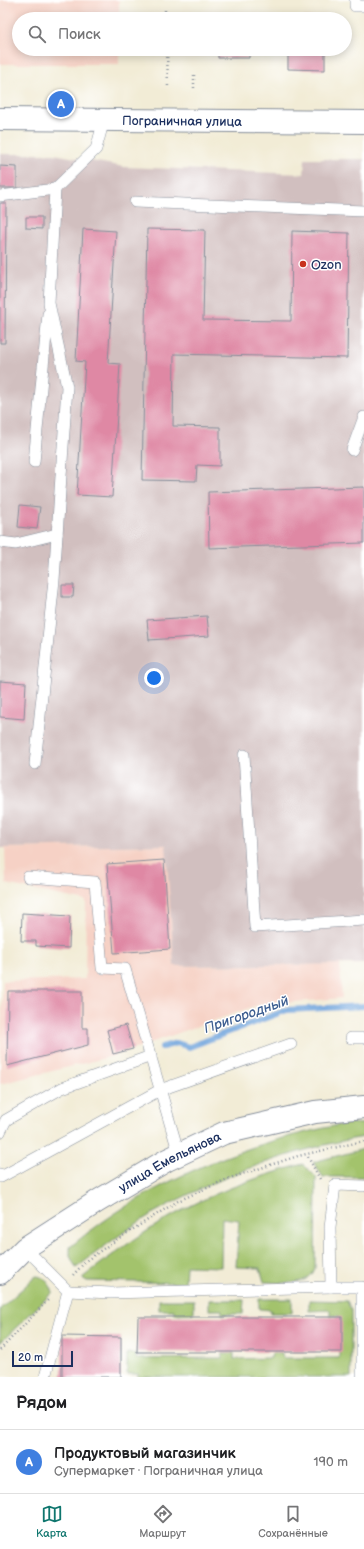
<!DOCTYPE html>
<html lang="ru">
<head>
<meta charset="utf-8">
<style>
	:root { --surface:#fff; --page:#f6f6f6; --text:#202124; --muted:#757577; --line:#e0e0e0; --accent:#0f766e }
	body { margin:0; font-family:"Balsamiq Sans",sans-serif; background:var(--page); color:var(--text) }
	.scale { position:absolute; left:12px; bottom:10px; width:61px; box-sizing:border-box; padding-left:4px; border:2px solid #1b2f5e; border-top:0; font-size:11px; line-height:14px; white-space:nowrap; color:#1b2f5e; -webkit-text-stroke:3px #fff; paint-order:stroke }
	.you { position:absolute; left:154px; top:678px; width:14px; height:14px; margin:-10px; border:3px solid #fff; border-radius:50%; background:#1a73e8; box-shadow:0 0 0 6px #1a73e833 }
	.badge { display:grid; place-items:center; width:26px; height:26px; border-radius:50%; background:var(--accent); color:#fff; font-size:13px; font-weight:700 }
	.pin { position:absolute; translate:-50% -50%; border:2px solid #fff; box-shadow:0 1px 4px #0006 }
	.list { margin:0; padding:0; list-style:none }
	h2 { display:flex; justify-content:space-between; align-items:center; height:52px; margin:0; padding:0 16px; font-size:17px }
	h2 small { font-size:13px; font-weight:400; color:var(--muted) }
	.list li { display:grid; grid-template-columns:26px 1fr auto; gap:12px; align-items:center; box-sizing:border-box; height:64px; padding:0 16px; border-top:1px solid var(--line) }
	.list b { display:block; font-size:15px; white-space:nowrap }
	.list p { margin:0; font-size:13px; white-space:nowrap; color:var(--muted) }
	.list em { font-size:13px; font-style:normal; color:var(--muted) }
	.icon { flex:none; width:22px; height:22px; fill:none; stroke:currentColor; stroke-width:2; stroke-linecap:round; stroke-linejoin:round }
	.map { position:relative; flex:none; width:364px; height:1377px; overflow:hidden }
	.search { position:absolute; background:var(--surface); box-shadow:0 2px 10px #0003; left:12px; right:12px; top:12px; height:44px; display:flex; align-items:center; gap:10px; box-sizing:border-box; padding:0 14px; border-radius:22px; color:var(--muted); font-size:15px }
	.sheet { height:116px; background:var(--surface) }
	nav { display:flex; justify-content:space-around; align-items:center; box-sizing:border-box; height:56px; border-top:1px solid var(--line); background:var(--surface); font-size:11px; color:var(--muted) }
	nav a { display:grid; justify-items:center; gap:2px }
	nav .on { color:var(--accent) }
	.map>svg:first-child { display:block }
	.built { fill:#f6d1c5 }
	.industrial { fill:#d1bfbf }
	.green { fill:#a3c36c; stroke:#5f7965 }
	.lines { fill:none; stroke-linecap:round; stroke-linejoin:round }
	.stream { stroke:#70a4dc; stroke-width:6 }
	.building { fill:#df88a4 }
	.service-casing { stroke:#868e9a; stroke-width:12 }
	.tertiary-casing { stroke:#868e9a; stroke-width:24 }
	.secondary-casing { stroke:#868e9a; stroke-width:24 }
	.path { stroke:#868e9a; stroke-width:2.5; stroke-dasharray:1 3; stroke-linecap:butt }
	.service { stroke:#fff; stroke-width:11 }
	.tertiary { stroke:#fff; stroke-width:22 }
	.secondary { stroke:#fff; stroke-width:22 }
	.poi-dot { fill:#c8321e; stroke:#fff; stroke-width:1.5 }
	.labels { text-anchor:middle; stroke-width:3; stroke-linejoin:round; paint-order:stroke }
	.street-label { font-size:13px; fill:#1b2f5e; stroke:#fff }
	.poi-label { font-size:13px; fill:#1b2f5e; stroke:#fff; text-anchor:start }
	.water-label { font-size:14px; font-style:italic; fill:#3d5e90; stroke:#fff }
</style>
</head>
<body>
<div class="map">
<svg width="364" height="1377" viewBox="0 0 364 1377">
	<rect width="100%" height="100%" fill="#fff"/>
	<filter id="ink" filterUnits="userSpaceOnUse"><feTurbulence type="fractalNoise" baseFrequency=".025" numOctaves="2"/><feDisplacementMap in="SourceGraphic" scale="8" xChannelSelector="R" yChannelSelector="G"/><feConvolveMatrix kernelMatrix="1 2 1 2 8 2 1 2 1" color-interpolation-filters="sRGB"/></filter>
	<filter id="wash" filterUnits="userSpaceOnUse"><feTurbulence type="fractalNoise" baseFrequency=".012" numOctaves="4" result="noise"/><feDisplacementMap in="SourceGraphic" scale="16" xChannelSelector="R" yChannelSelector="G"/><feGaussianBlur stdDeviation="0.9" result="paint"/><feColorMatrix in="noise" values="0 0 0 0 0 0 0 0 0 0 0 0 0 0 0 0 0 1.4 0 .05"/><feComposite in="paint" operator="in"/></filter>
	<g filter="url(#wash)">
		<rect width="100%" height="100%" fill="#f2ecd6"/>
		<g class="built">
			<path d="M0 0H119V19H19V49H119V64H0Z"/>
			<path d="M167 845 174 966 340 964 342 998 258 1005 113 1056 0 1084 3 981 85 979 86 901 6 884 5 848Z"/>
		</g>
		<path class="industrial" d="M0 154H54L124 167 304 174 305 159H364V964L174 966 166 845 0 848Z"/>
		<g class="green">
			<path d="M350 1123 364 1124V1137C297 1148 226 1174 166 1206 134 1223 105 1246 76 1268L70 1256V1247C150 1180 248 1141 350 1123Z"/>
			<path d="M364 1149V1177H323L313 1162Z"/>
			<path d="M303 1164 316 1177 315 1268C309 1288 281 1282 264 1282L260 1268 236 1267 239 1220 222 1218 221 1267 186 1266 185 1283 87 1281 82 1278C110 1256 139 1235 170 1217 211 1193 257 1177 303 1164Z"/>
			<path d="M36 1276C44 1276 50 1284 53 1292L0 1343V1309Z"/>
			<path d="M259 1299H292V1313H271V1310L259 1309Z"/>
			<path d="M159 1300H194V1313L174 1314V1310H159Z"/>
			<path d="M209 1300H244L243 1314H222V1310H209Z"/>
			<path d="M309 1300 347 1301 351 1310V1377H138V1374H127V1353L136 1354V1359L222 1358V1353H234V1359L271 1358 272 1353H282L283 1358H339V1316L330 1315V1310L309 1311Z"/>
		</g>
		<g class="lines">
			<path class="stream" d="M162 1047 177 1043 189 1047 287 1010 364 1006"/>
		</g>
		<g id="blocks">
			<g class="building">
				<path d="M289 17 326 18V19H289Z"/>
				<path d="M204 49H266L260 53H254L249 49V58H218V51Z"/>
				<path d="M288 49H325V70L288 69Z"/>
				<path d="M0 166 17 167V188H0Z"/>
				<path d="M0 203H6L5 343H0Z"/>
				<path d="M26 217H42V229L26 228Z"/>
				<path d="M83 229 116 231 108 363 120 364 112 497 77 495 85 362 76 361Z"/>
				<path d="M147 229 205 230 203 320 291 321 292 231 349 233 347 358 174 354 173 426 220 427V466L197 465 196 481 142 480Z"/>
				<path d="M364 487V543L209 548 208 492Z"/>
				<path d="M20 505 40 507 37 529 18 527Z"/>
				<path d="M62 585H74L73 597H62Z"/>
				<path d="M207 616 209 636 149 640 147 620Z"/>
				<path d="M0 681 26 683 24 719 0 717Z"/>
				<path d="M164 860 170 949 114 953 107 864Z"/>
				<path d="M22 913 70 916 69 948 36 946V941H21Z"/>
				<path d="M8 991H82V1028H88V1045L7 1066Z"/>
				<path d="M126 1025 133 1049 113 1054 107 1030Z"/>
				<path d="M138 1317H342V1352H137Z"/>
				<path d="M62 1336 121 1337V1377H62Z"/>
			</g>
		</g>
	</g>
	<g filter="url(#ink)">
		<use href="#blocks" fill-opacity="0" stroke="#868e9a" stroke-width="1"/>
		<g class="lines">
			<g class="service-casing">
				<g id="service">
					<path d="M355 0V6H364"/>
					<path d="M0 196 55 189 96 149 104 120"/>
					<path d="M135 202 364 211"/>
					<path d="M352 450 364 417"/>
					<path d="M34 462 48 314"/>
					<path d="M0 542 16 544 57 534"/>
					<path d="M244 755 255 927 364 920"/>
					<path d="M35 764 54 580 67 387 49 303 55 189"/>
					<path d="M28 877 95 882 102 968 125 969 179 1154"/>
					<path d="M351 1038H364"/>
					<path d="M0 1132 6 1120 62 1088 151 1056"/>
					<path d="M0 1174 1 1177 160 1090 291 1044"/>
					<path d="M25 1248 68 1291"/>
					<path d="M331 1287H362V1377"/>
					<path d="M45 1377 68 1291 111 1293 331 1287 330 1227 335 1185 364 1186"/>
				</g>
			</g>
			<g class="tertiary-casing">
				<g id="tertiary">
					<path id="s1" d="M0 119 364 122"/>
				</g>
			</g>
			<g class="secondary-casing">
				<g id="secondary">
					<path id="s2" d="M0 1273 25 1248 98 1201 167 1160 224 1133 315 1112 364 1107"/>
				</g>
			</g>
			<g class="path">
				<path d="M165 10V19"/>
				<path d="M167 49 168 88"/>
				<path d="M194 88V74"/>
				<path d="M308 1157 321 1181"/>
				<path d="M73 1275 87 1260 116 1240 178 1201 227 1179 298 1156 364 1141"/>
				<path d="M0 1350 48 1300"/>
			</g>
			<use href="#service" class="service"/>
			<use href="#tertiary" class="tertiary"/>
			<use href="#secondary" class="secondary"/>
		</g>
	</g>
	<circle class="poi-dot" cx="303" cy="264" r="4"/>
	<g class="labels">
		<g class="street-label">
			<text dy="5" stroke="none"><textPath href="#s1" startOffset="182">Пограничная улица</textPath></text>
			<text dy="5" stroke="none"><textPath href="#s2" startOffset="204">улица Емельянова</textPath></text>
		</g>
		<g class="poi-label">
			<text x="311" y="269">Ozon</text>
		</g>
		<g class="water-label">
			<text transform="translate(246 1014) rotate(-19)" y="5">Пригородный</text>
		</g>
	</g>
</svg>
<div class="scale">20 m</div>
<div class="you"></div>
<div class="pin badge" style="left:61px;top:104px;background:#3f7fe0">A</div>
<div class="search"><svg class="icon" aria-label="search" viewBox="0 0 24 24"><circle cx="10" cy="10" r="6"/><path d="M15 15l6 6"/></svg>Поиск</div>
</div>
<section class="sheet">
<h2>Рядом<small></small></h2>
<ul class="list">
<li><span class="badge" style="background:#3f7fe0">A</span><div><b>Продуктовый магазинчик</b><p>Супермаркет · Пограничная улица</p></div><em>190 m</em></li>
</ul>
</section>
<nav>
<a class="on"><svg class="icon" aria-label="map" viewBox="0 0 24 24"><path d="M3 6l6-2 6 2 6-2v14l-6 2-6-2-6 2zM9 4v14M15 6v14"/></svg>Карта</a>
<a><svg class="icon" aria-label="directions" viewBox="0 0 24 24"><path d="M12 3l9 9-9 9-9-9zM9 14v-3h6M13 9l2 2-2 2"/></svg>Маршрут</a>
<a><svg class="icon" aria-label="saved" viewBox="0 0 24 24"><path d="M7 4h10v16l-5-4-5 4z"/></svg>Сохранённые</a>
</nav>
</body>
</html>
